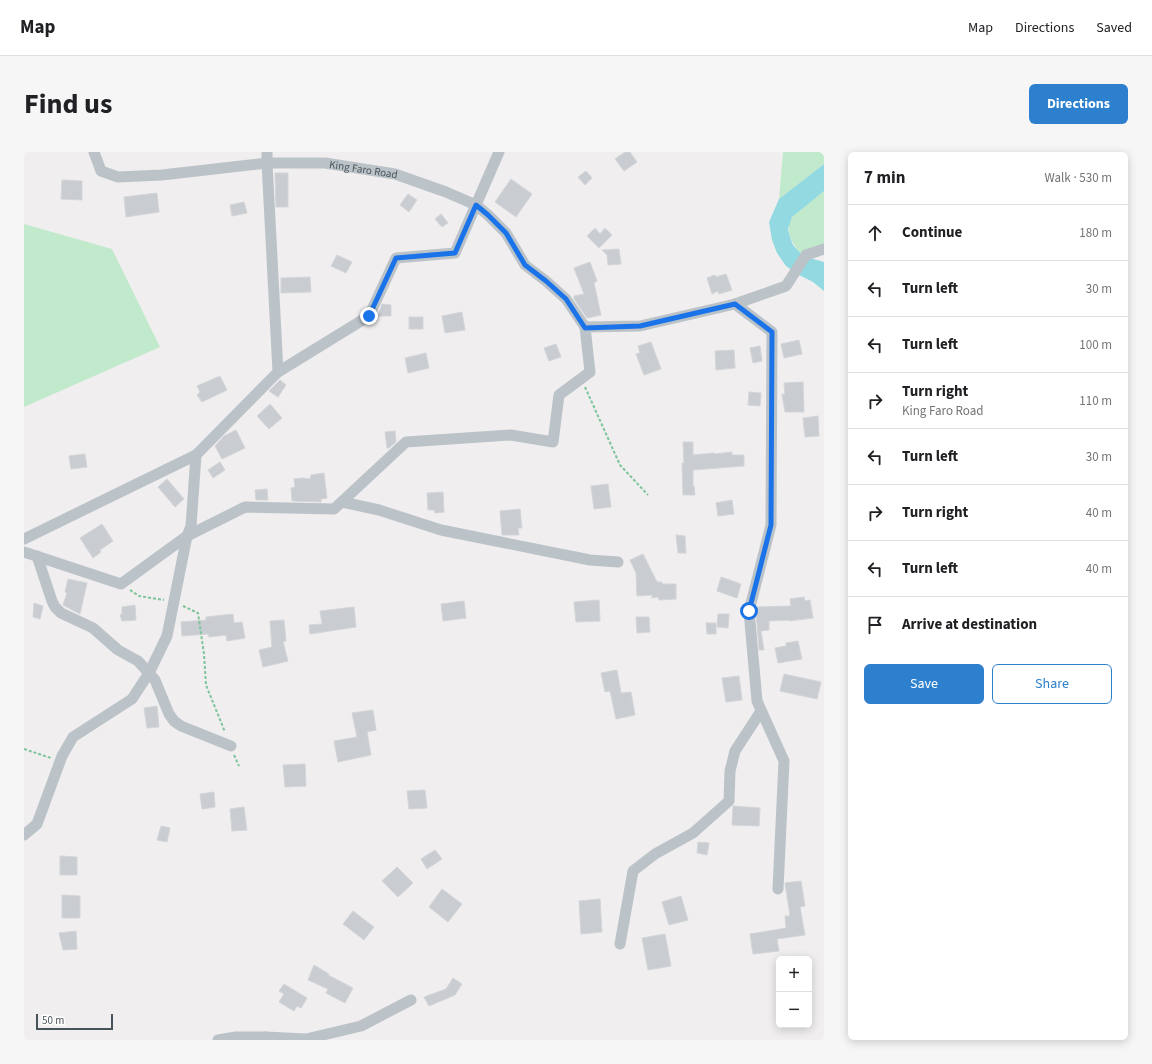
<!DOCTYPE html>
<html lang="en">
<head>
<meta charset="utf-8">
<style>
	:root { --surface:#fff; --page:#f6f6f6; --text:#202124; --muted:#757577; --line:#e0e0e0; --accent:#2c80cd }
	body { margin:0; font-family:"Source Sans 3",sans-serif; background:var(--page); color:var(--text) }
	.controls { position:absolute; right:12px; bottom:12px; display:grid; overflow:hidden; border-radius:6px; box-shadow:0 2px 10px #0003 }
	.controls button { width:36px; height:36px; display:grid; place-items:center; padding:0; border:0; border-bottom:1px solid var(--line); background:var(--surface); color:var(--text); font:20px sans-serif }
	.scale { position:absolute; left:12px; bottom:10px; width:77px; box-sizing:border-box; padding-left:4px; border:2px solid #485359; border-top:0; font-size:11px; line-height:14px; white-space:nowrap; color:#485359; -webkit-text-stroke:3px #fff; paint-order:stroke }
	.stop { position:absolute; width:12px; height:12px; margin:-9px; border:3px solid #1a73e8; border-radius:50%; background:#fff }
	.stop.end { background:#1a73e8; border-color:#fff; box-shadow:0 1px 4px #0008 }
	.list { margin:0; padding:0; list-style:none }
	h2 { display:flex; justify-content:space-between; align-items:center; height:52px; margin:0; padding:0 16px; font-size:17px }
	h2 small { font-size:13px; font-weight:400; color:var(--muted) }
	.list li { display:grid; grid-template-columns:26px 1fr auto; gap:12px; align-items:center; box-sizing:border-box; height:56px; padding:0 16px; border-top:1px solid var(--line) }
	.list b { display:block; font-size:15px; white-space:nowrap }
	.list p { margin:0; font-size:13px; white-space:nowrap; color:var(--muted) }
	.list em { font-size:13px; font-style:normal; color:var(--muted) }
	.actions { display:flex; gap:8px; padding:12px 16px }
	.actions a { flex:1; padding:9px 0; border:1px solid var(--accent); border-radius:6px; text-align:center; font-size:14px; color:var(--accent) }
	.actions .main { background:var(--accent); color:#fff }
	.icon { flex:none; width:22px; height:22px; fill:none; stroke:currentColor; stroke-width:2; stroke-linecap:round; stroke-linejoin:round }
	.map { position:relative; flex:none; width:800px; height:888px; overflow:hidden; border-radius:6px }
	header { display:flex; align-items:center; gap:24px; box-sizing:border-box; height:56px; padding:0 20px; background:var(--surface); border-bottom:1px solid var(--line) }
	header strong { font-size:19px }
	nav { display:flex; gap:22px; margin-inline-start:auto; font-size:14px }
	.intro { display:flex; align-items:center; justify-content:space-between; box-sizing:border-box; height:96px; padding:0 24px }
	h1 { margin:0; font-size:28px }
	.button { padding:10px 18px; border-radius:6px; background:var(--accent); color:#fff; font-size:14px; font-weight:700 }
	main { display:flex; gap:24px; padding:0 24px }
	aside { flex:1; background:var(--surface); border-radius:6px; box-shadow:0 2px 10px #0003 }
	.map>svg:first-child { display:block }
	.green { fill:#c1eacd }
	.water { fill:#92d9e2 }
	.building { fill:#c9ccd0; stroke:#d3d5d9 }
	.lines { fill:none; stroke-linecap:round; stroke-linejoin:round }
	.path { stroke:#7cc49a; stroke-width:2; stroke-dasharray:3 2; stroke-linecap:butt }
	.minor { stroke:#bbc3c9; stroke-width:11 }
	.route { stroke:#1a73e8; stroke-width:5 }
	.labels { text-anchor:middle; stroke-width:4; stroke-linejoin:round; paint-order:stroke }
	.street-label { font-size:11px; fill:#485359; stroke:#fff }
</style>
</head>
<body>
<header>
<strong>Map</strong>
<nav><a>Map</a><a>Directions</a><a>Saved</a></nav>
</header>
<div class="intro"><h1>Find us</h1><a class="button">Directions</a></div>
<main>
<div class="map">
<svg width="800" height="888" viewBox="0 0 800 888">
	<rect width="100%" height="100%" fill="#f0eeee"/>
	<g class="green">
		<path d="M759 0H800V12L755 47Z"/>
		<path d="M800 39V92L777 102C749 68 775 59 800 39Z"/>
		<path d="M0 72 88 97 136 195 0 255Z"/>
	</g>
	<path class="water" d="M800 12V39L768 65 764 77 766 85 769 93 777 102 786 106 800 110V139L789 130 773 122 762 114 753 101 748 88 745 70 755 47Z"/>
	<g class="building">
		<path d="M601 0H606L613 10 600 19 591 7Z"/>
		<path d="M562 19 568 26 561 33 554 25Z"/>
		<path d="M251 21H264V55H252Z"/>
		<path d="M487 27 508 42 492 65 471 50Z"/>
		<path d="M38 28 58 29V48L37 47Z"/>
		<path d="M133 41 135 60 102 65 100 45Z"/>
		<path d="M384 42 393 48 385 60 376 53Z"/>
		<path d="M220 50 223 61 208 64 206 53Z"/>
		<path d="M417 62 424 71 418 75 411 67Z"/>
		<path d="M571 76 576 82 581 76 588 83 575 96 563 84Z"/>
		<path d="M595 97 597 112 584 113 583 103 578 98Z"/>
		<path d="M313 103 328 110 322 121 307 114Z"/>
		<path d="M566 110 573 129 570 131 577 163 563 166 550 147V144L560 142 550 116Z"/>
		<path d="M702 122 708 138 695 142 694 139 688 142 683 126 691 123 692 125Z"/>
		<path d="M286 125 287 140 257 141V126Z"/>
		<path d="M358 152 367 153V164H354Z"/>
		<path d="M438 160 441 178 421 181 418 164Z"/>
		<rect x="385" y="165" width="14" height="12"/>
		<path d="M775 188 778 202 760 206 757 192Z"/>
		<path d="M627 190 637 217 620 223 612 202 616 201 614 194Z"/>
		<path d="M532 192 537 205 525 209 520 196Z"/>
		<path d="M736 194 738 209 729 211 726 196Z"/>
		<path d="M710 198 711 216 692 218 691 199Z"/>
		<path d="M402 201 405 216 384 221 381 206Z"/>
		<path d="M196 224 203 238 178 250 173 243 176 240 173 234Z"/>
		<path d="M256 228 262 233 254 245 245 239Z"/>
		<path d="M779 230 780 260H761L758 242 761 243 760 231Z"/>
		<path d="M725 240 737 241 736 254 724 253Z"/>
		<path d="M246 252 258 266 245 277 233 264Z"/>
		<path d="M794 264 795 284 781 285 779 266Z"/>
		<path d="M212 278 221 296 198 307 191 294 200 284Z"/>
		<path d="M371 279 372 290 365 296H363L361 280Z"/>
		<path d="M659 290H669V303L690 301 691 302 708 300V303H720V314L669 318V334H670L671 343H659L658 311H660Z"/>
		<path d="M61 302 63 315 47 317 45 304Z"/>
		<path d="M196 310 201 318 189 326 184 318Z"/>
		<path d="M300 321 303 346 297 347V350L268 349 267 336 271 335 270 327 279 326 286 327 287 323Z"/>
		<path d="M143 327 160 347 151 355 134 335Z"/>
		<path d="M584 332 587 355 570 357 567 334Z"/>
		<path d="M243 337 244 348H232L231 338Z"/>
		<path d="M419 340 420 360 411 361 410 358H404L403 341Z"/>
		<path d="M708 348 710 362 694 364 692 351Z"/>
		<path d="M496 357 498 376H494L495 383H478L476 359Z"/>
		<path d="M78 372 89 389 76 398 77 400 69 406 56 386Z"/>
		<path d="M652 383 661 384 662 401H654Z"/>
		<path d="M619 402 633 430H638V432H652V447L635 448 634 445 628 446V443L613 444 612 421 606 408Z"/>
		<path d="M697 425 717 432 713 446 693 439Z"/>
		<path d="M44 427 63 431 56 462 39 453 43 441 41 440Z"/>
		<path d="M780 445 781 449 786 448 789 466 765 469V468L745 469V478L737 479 740 498H735L732 460 733 455 767 454 766 447Z"/>
		<path d="M575 448 576 469 552 470 550 450Z"/>
		<path d="M440 449 442 466 419 469 417 452Z"/>
		<path d="M10 451 19 454 16 467 9 465Z"/>
		<path d="M111 453 112 468 98 469 96 463 98 462V455Z"/>
		<path d="M330 455 332 475 286 482 285 473 298 472 296 459Z"/>
		<path d="M209 462 210 471 218 470 221 486 203 489 202 483 185 485 184 482 158 484 157 470 182 468V465Z"/>
		<path d="M694 462H705L704 476 693 475Z"/>
		<path d="M612 465H625L626 480 613 481Z"/>
		<path d="M260 468 262 489 259 490 264 509 239 515 235 498 248 495 246 469Z"/>
		<path d="M682 471H692V482H683Z"/>
		<path d="M774 489 778 507 754 511 751 496 762 494V491Z"/>
		<path d="M593 518 597 541 607 540 611 563 592 567 586 539 581 540 577 521Z"/>
		<path d="M760 522 797 530 793 547 756 539Z"/>
		<path d="M715 524 718 548 702 550 698 526Z"/>
		<path d="M133 554 135 575 123 576 120 556Z"/>
		<path d="M349 558 352 578 343 580 347 603 314 610 310 589 333 585 328 561Z"/>
		<path d="M281 612 282 634 261 635 259 613Z"/>
		<path d="M401 638 403 656 385 657 383 639Z"/>
		<path d="M190 640 191 655 178 657 176 642Z"/>
		<path d="M709 654 736 656 735 674 708 673Z"/>
		<path d="M220 655 223 678 208 679 206 657Z"/>
		<path d="M137 674 146 676 143 690 133 688Z"/>
		<path d="M674 690 685 691 683 703 673 701Z"/>
		<path d="M411 698 418 707 403 717 397 707Z"/>
		<path d="M36 704 53 705V723H36Z"/>
		<path d="M373 715 389 731 374 745 358 729Z"/>
		<path d="M777 729 781 754 776 755 781 783 753 787 755 799 729 802 726 782 762 776 761 764H766L761 731Z"/>
		<path d="M418 737 438 752 424 770 405 755Z"/>
		<path d="M38 743 56 744V766H38Z"/>
		<path d="M657 744 664 768 645 773 638 750Z"/>
		<path d="M576 747 578 780 557 782 555 749Z"/>
		<path d="M329 759 350 775 340 788 319 772Z"/>
		<path d="M52 779 53 797 39 798 35 781Z"/>
		<path d="M641 782 647 814 624 818 618 786Z"/>
		<path d="M290 813 305 822 304 823 329 836 321 851 302 841 304 837 284 828Z"/>
		<path d="M429 826 438 832 431 843 405 854 400 845 422 837Z"/>
		<path d="M260 832 283 846 277 856 273 854 270 859 255 850 260 842 255 839Z"/>
	</g>
	<g class="lines">
		<g class="path">
			<path d="M561 235 596 313 624 343"/>
			<path d="M106 438 115 444 140 448"/>
			<path d="M159 454 174 461 180 502 182 533 201 580"/>
			<path d="M0 597 27 606"/>
			<path d="M210 603 215 614"/>
		</g>
		<g class="minor">
			<path id="s1" d="M70 0 77 19 94 25 138 23 243 11H301L371 22 422 40 452 53 464 63 482 81 501 113 522 129 542 147 561 175"/>
			<path d="M711 152 748 180 747 373 725 459 733 549 760 609 754 737"/>
			<path d="M254 220 345 164 372 106 431 101 475 0"/>
			<path d="M318 350 355 358 417 378 566 408 594 410"/>
			<path d="M0 387 172 303 254 220 243 11V0"/>
			<path d="M0 400 3 401 97 432 163 384 221 355 310 357 382 290 487 283 529 290 535 243 566 220 561 175 616 174 711 152 762 134 782 103 800 97"/>
			<path d="M13 404 28 449 31 455 37 461 69 476 94 498 114 509 131 528 145 562 150 569 157 574 207 594"/>
			<path d="M0 683 13 672 38 604 49 585 108 547 125 521 143 484 163 384 167 374 172 303"/>
			<path d="M596 792 609 719 631 702 669 681 705 649 706 619 711 599 737 559"/>
			<path d="M242 885 282 887 337 874 387 848"/>
			<path d="M194 888 212 885H242L246 888"/>
		</g>
	</g>
	<g class="lines">
		<path class="route" d="M345 164 372 106 431 101 452 53 464 63 482 81 501 113 522 129 542 147 561 176 616 174 711 152 748 180 747 373 725 459"/>
	</g>
	<g class="labels">
		<g class="street-label">
			<text dy="4" stroke="none"><textPath href="#s1" startOffset="285">King Faro Road</textPath></text>
		</g>
	</g>
</svg>
<div class="controls">
<button>+</button>
<button>−</button>
</div>
<div class="scale">50 m</div>
<div class="stop" style="left:725px;top:459px"></div>
<div class="stop end" style="left:345px;top:164px"></div>
</div>
<aside>
<h2>7 min<small>Walk · 530 m</small></h2>
<ul class="list">
<li><svg class="icon" aria-label="ahead" viewBox="0 0 24 24"><path d="M12 20V5M6 11l6-6 6 6"/></svg><div><b>Continue</b></div><em>180 m</em></li>
<li><svg class="icon" aria-label="left" viewBox="0 0 24 24"><path d="M17 20v-9H6M10 6l-5 5 5 5"/></svg><div><b>Turn left</b></div><em>30 m</em></li>
<li><svg class="icon" aria-label="left" viewBox="0 0 24 24"><path d="M17 20v-9H6M10 6l-5 5 5 5"/></svg><div><b>Turn left</b></div><em>100 m</em></li>
<li><svg class="icon" aria-label="right" viewBox="0 0 24 24"><path d="M7 20v-9h11M14 6l5 5-5 5"/></svg><div><b>Turn right</b><p>King Faro Road</p></div><em>110 m</em></li>
<li><svg class="icon" aria-label="left" viewBox="0 0 24 24"><path d="M17 20v-9H6M10 6l-5 5 5 5"/></svg><div><b>Turn left</b></div><em>30 m</em></li>
<li><svg class="icon" aria-label="right" viewBox="0 0 24 24"><path d="M7 20v-9h11M14 6l5 5-5 5"/></svg><div><b>Turn right</b></div><em>40 m</em></li>
<li><svg class="icon" aria-label="left" viewBox="0 0 24 24"><path d="M17 20v-9H6M10 6l-5 5 5 5"/></svg><div><b>Turn left</b></div><em>40 m</em></li>
<li><svg class="icon" aria-label="arrive" viewBox="0 0 24 24"><path d="M6 21V4h12l-3 4 3 4H6"/></svg><div><b>Arrive at destination</b></div></li>
</ul>
<div class="actions"><a class="main">Save</a><a>Share</a></div>
</aside>
</main>
</body>
</html>
